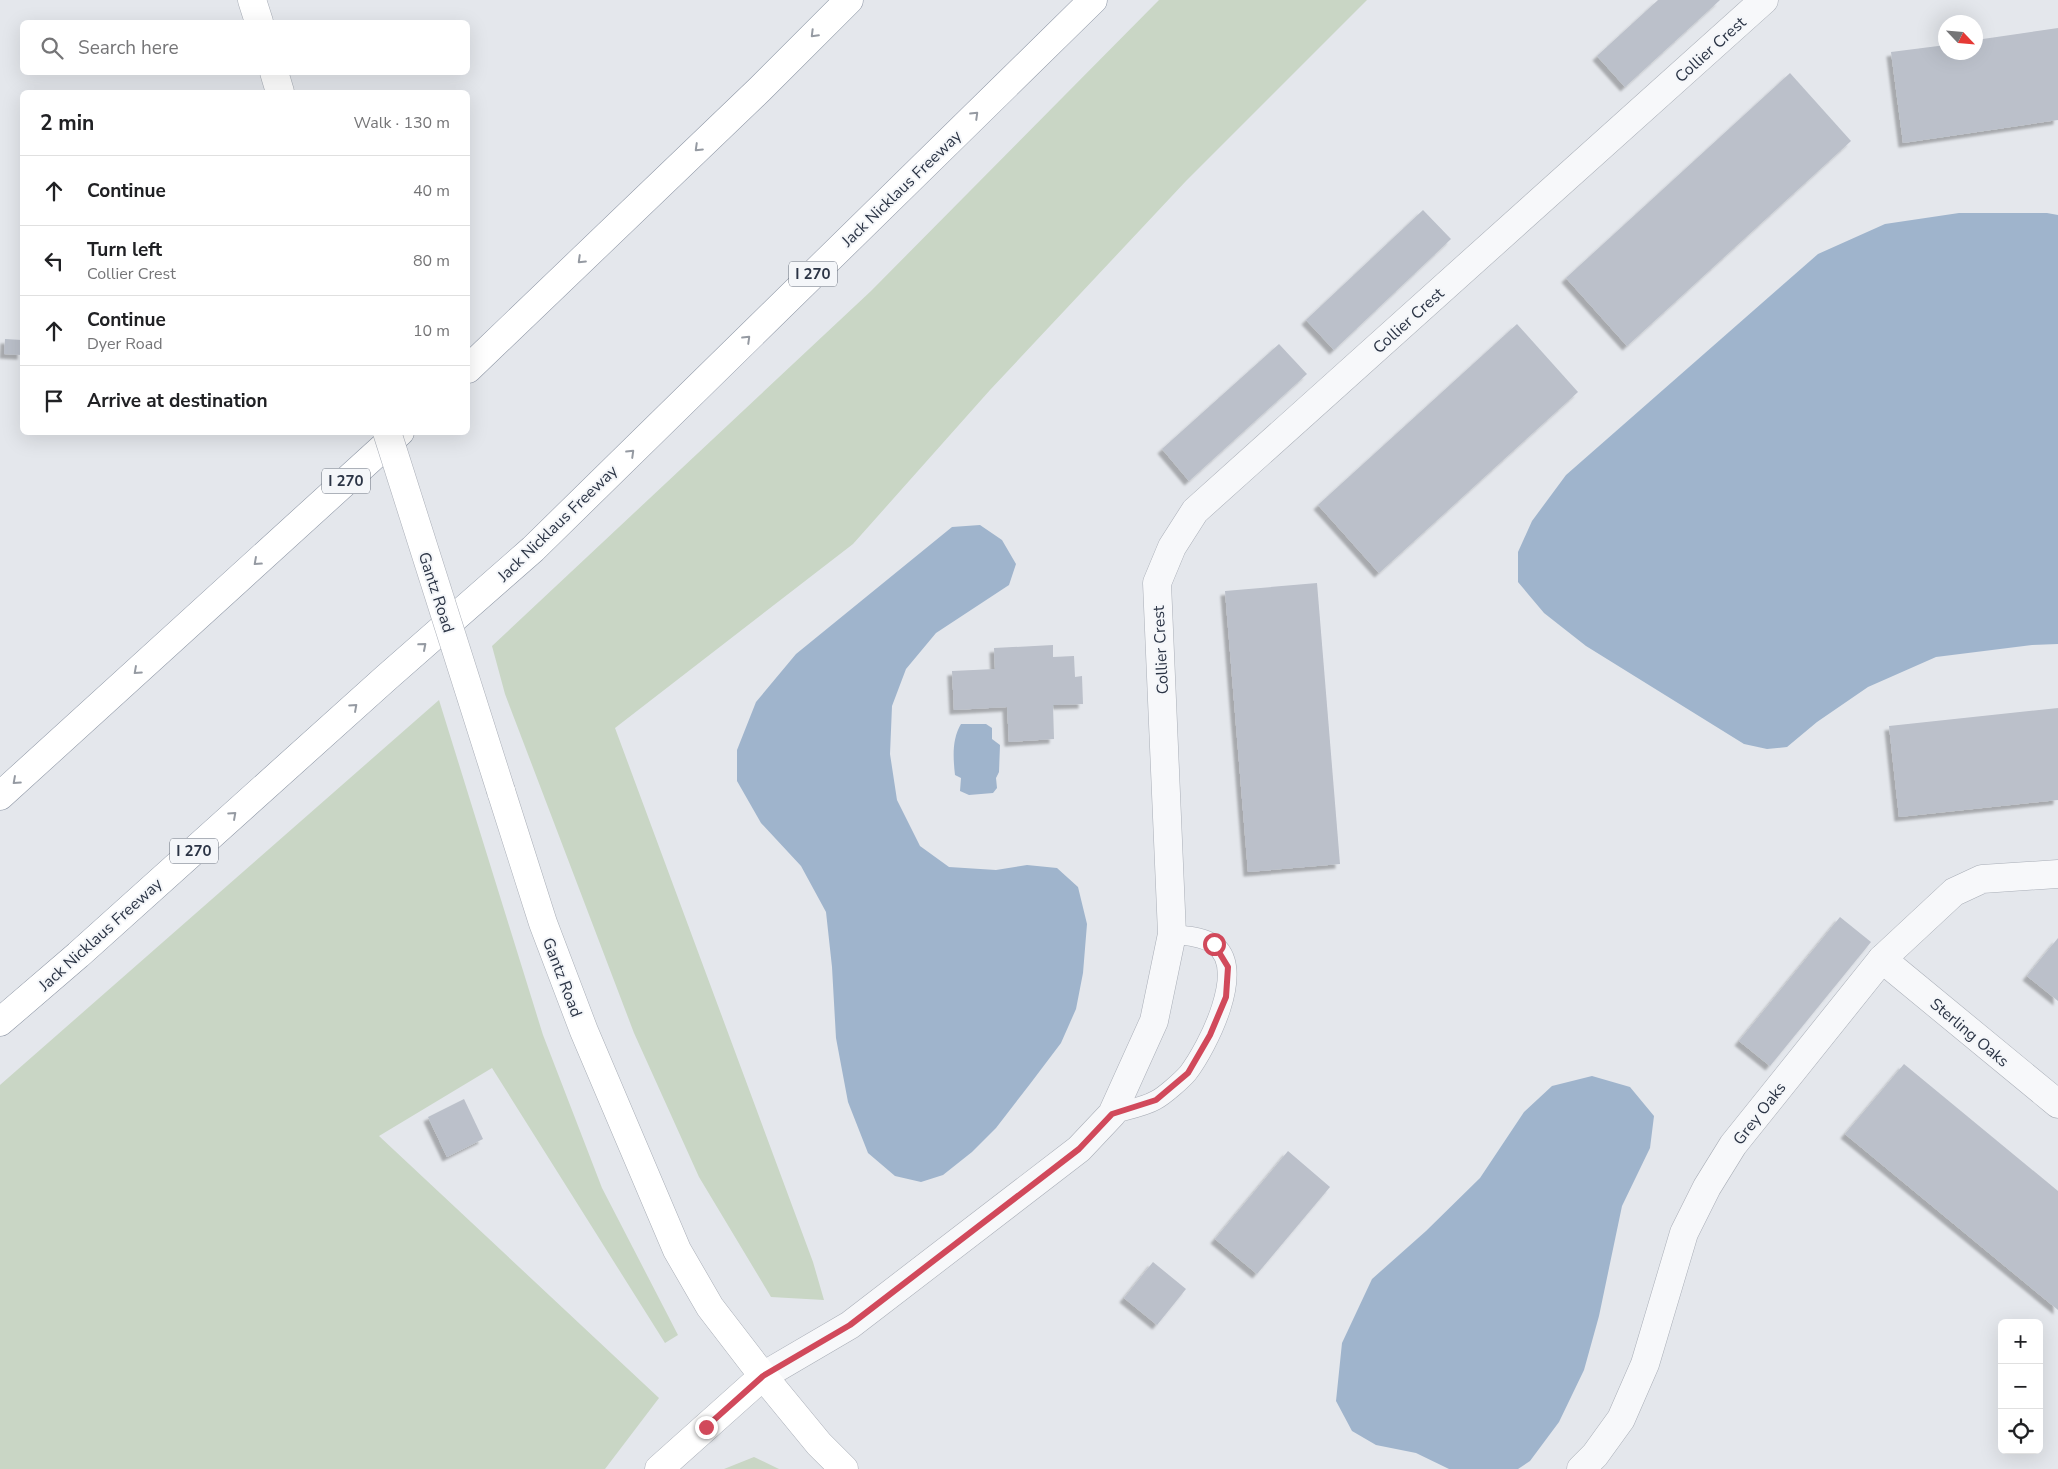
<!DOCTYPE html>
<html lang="en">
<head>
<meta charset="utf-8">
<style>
	:root { --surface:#fff; --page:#f6f6f6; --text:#202124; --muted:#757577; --line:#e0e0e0 }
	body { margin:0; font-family:"Nunito Sans",sans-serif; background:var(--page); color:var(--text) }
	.controls { position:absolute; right:15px; bottom:15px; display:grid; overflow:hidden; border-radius:8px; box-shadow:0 5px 20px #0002 }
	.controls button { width:45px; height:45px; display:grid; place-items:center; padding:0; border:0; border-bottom:1px solid var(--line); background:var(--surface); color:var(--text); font:25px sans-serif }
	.compass { position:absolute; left:1938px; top:15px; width:45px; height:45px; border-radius:50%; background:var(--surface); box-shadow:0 5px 20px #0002; rotate:116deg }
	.stop { position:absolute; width:15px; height:15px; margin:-11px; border:4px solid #d1495b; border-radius:50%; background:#fff }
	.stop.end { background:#d1495b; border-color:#fff; box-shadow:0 1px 5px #0008 }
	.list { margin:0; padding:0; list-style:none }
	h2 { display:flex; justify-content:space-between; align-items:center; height:65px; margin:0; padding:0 20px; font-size:21px }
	h2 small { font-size:16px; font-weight:400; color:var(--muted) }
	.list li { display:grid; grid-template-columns:32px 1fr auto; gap:15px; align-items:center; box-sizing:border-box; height:70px; padding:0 20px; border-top:1px solid var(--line) }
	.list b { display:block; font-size:19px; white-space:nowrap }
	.list p { margin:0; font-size:16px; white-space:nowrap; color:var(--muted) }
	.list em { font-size:16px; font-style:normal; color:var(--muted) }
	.icon { flex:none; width:28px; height:28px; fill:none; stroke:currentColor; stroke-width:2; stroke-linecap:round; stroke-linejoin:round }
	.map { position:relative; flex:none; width:2058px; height:1469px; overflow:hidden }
	.search { position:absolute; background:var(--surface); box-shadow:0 5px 20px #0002; left:20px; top:20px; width:450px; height:55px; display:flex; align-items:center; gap:12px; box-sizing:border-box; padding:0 18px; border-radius:8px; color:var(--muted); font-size:19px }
	.panel { position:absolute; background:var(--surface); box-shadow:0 5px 20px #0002; left:20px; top:90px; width:450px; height:345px; border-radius:8px }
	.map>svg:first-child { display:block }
	.green { fill:#c9d6c5 }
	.water { fill:#9fb4cc }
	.building { fill:#bbc0ca; filter:url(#shadow) }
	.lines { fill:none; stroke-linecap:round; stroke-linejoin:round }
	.lane-casing { stroke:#a9aeb7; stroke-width:20 }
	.street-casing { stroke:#a9aeb7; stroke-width:29 }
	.secondary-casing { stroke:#a9aeb7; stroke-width:29 }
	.highway-casing { stroke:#8b94a3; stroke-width:29 }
	.lane { stroke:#f7f8fa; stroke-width:19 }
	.street { stroke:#f7f8fa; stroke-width:28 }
	.secondary { stroke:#fff; stroke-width:28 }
	.highway { stroke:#fff; stroke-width:28 }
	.secondary-bridge-casing { stroke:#a9aeb7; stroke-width:29; stroke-linecap:butt }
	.secondary-bridge { stroke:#fff; stroke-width:28 }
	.oneway { stroke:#959aa2 }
	.route { stroke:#d1495b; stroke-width:6 }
	.labels { text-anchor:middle; stroke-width:4; stroke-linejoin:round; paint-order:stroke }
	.shield { fill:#f4f6f9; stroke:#676e7b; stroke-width:1 }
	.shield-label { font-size:15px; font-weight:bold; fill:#2b3445 }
	.street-label { font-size:16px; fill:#2b3445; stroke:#f4f6f9 }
</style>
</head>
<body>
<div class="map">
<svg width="2058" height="1469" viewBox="0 0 2058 1469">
	<defs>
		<filter id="shadow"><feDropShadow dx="-4.5" dy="4.5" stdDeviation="1" flood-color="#0004"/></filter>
	</defs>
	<rect width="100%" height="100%" fill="#e4e7ec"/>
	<g class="green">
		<path d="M1159 0H1367L1186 181 990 390 853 544 615 728 813 1262 824 1300 771 1297 699 1177 634 1033 505 694 492 646 871 291Z"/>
		<path d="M439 700 543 1035 602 1188 678 1335 665 1343 492 1068 379 1136 659 1398 605 1469H0V1085Z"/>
		<path d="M754 1457 779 1469H724Z"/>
	</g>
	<g class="water">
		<path d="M1959 213H2047L2058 215V644L2032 645 1936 657 1868 687 1817 722 1787 747 1767 749 1744 744 1586 646 1544 613 1518 582V552L1532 521 1566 475 1818 254 1885 224Z"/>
		<path d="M980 525 1002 540 1016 564 1009 585 936 633 906 669 892 706 890 754 897 800 920 846 949 867 996 870 1027 865 1057 868 1078 887 1087 924 1083 973 1076 1009 1061 1043 1030 1084 996 1128 972 1152 943 1175 921 1182 895 1176 868 1153 848 1102 836 1038 832 967 826 912 801 866 761 823 737 781V750L756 702 796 654 952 527Z"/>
		<path d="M961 724H986L992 728V739L1000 745 999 772 996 778 997 788 993 793 969 795 960 791 961 778 955 775C953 757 952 739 961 724Z"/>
		<path d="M1592 1076 1630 1087 1654 1116 1650 1148 1622 1206 1599 1316 1584 1370 1559 1422 1530 1461 1518 1469H1449L1416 1453 1376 1445 1352 1431 1336 1401 1342 1343 1372 1279 1426 1231 1480 1178 1524 1112 1552 1086Z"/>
	</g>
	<g class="building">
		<path d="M1658 0H1720L1625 87 1597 56Z"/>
		<path d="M2058 28V120L1903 143 1891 52 1946 45V52H1976V40Z"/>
		<path d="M1790 73 1851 141 1627 346 1566 278Z"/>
		<path d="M1423 210 1451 239 1334 350 1306 320Z"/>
		<path d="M1517 324 1578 392 1379 573 1318 505Z"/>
		<path d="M5 339 22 340V355L4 354Z"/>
		<path d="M1279 344 1307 374 1189 481 1162 449Z"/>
		<path d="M1317 583 1340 864 1248 872 1225 591Z"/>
		<path d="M1053 645V657L1074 656 1075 677 1082 676 1083 704 1053 705 1054 739 1009 742 1007 707 954 710 952 671 995 669 994 648Z"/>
		<path d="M2058 708V800L1899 817 1889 726Z"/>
		<path d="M1840 917 1871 942 1770 1066 1739 1041Z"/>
		<path d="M2058 938V1001L2027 976Z"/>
		<path d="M1904 1064 2058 1191V1310L1845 1134Z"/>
		<path d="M464 1099 483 1139 447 1157 428 1117Z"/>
		<path d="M1288 1151 1330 1187 1257 1274 1215 1239Z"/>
		<path d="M1153 1262 1186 1289 1157 1325 1124 1298Z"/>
	</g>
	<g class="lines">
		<g class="lane-casing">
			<path id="lane" d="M1112 1114C1126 1110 1144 1107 1156 1100 1164 1096 1182 1080 1188 1073 1207 1048 1249 967 1213 944 1202 936 1185 936 1172 934"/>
		</g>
		<g class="street-casing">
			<g id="street">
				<path d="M1882 959 2058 1104"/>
				<path d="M763 1376 850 1325 1079 1149 1112 1114 1154 1021 1172 934 1157 583 1172 547 1195 511 1764 0"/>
				<path d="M1581 1469 1595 1455 1621 1419 1645 1364 1684 1233 1707 1187 1733 1145 1882 959 1954 892 1982 879 2058 874"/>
			</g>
		</g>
		<g class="secondary-casing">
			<g id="secondary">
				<path d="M252 0 259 22"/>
				<path d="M274 72 280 92"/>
				<path d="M501 791 543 923 584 1031 677 1250 710 1307 763 1376 819 1444 844 1469"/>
				<path d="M659 1469 763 1376"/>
			</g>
		</g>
		<g class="highway-casing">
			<g id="highway">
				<path d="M468 369 760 89 849 0"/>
				<path d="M0 796 400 432"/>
				<path d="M0 1022 78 955 386 678 533 549 1093 0"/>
			</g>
		</g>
		<use href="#lane" class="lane"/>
		<use href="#street" class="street"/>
		<use href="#secondary" class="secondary"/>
		<use href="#highway" class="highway"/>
		<g class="secondary-bridge-casing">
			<path id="secondary-bridge" d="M387 432 501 791"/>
		</g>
		<use href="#secondary-bridge" class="secondary-bridge"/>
	</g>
	<defs><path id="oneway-chevron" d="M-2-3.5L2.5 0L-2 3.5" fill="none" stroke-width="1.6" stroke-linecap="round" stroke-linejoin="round" transform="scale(1.25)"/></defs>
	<g class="oneway">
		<use href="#oneway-chevron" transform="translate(814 34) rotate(135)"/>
		<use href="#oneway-chevron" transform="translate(975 115) rotate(-44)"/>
		<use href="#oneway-chevron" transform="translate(698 148) rotate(136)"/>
		<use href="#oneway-chevron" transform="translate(581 260) rotate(136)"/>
		<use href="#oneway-chevron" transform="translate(747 339) rotate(-44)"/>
		<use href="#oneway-chevron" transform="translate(631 453) rotate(-44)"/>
		<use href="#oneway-chevron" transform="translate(257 562) rotate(138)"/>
		<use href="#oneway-chevron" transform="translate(423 646) rotate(-41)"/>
		<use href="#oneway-chevron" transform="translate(137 671) rotate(138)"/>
		<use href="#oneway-chevron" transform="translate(354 707) rotate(-42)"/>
		<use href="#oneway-chevron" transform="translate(16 781) rotate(138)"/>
		<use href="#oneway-chevron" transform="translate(233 815) rotate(-42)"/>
	</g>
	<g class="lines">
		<path class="route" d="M706 1427 763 1376 850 1325 1079 1149 1112 1114 1156 1100 1188 1073 1210 1035 1226 997 1228 967 1214 944"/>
	</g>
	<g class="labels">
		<g class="shield">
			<rect x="789" y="261.5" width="48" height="25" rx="4"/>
			<rect x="322" y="468.5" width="48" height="25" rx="4"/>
			<rect x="170" y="838.5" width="48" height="25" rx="4"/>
		</g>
		<g class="shield-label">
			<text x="813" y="279">I 270</text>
			<text x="346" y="486">I 270</text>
			<text x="194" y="856">I 270</text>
		</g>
		<g class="street-label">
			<text transform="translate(1710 49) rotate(-42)" y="6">Collier Crest</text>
			<text transform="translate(901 188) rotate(-44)" y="6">Jack Nicklaus Freeway</text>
			<text transform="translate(1408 320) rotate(-42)" y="6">Collier Crest</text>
			<text transform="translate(557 523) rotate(-44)" y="6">Jack Nicklaus Freeway</text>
			<text transform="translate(437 592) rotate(72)" y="6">Gantz Road</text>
			<text transform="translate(1160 650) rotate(-93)" y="6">Collier Crest</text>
			<text transform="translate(100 934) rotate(-42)" y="6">Jack Nicklaus Freeway</text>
			<text transform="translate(563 977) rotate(69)" y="6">Gantz Road</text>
			<text transform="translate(1970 1032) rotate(40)" y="6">Sterling Oaks</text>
			<text transform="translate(1759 1113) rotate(-52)" y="6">Grey Oaks</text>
		</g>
	</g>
</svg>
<div class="controls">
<button>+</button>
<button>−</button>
<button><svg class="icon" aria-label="locate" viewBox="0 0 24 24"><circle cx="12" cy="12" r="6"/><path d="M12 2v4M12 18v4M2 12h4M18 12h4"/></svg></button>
</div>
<svg class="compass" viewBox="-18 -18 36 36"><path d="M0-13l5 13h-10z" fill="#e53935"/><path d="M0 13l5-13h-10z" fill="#757577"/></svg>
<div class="stop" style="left:1214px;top:944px"></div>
<div class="stop end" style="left:706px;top:1427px"></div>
<div class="search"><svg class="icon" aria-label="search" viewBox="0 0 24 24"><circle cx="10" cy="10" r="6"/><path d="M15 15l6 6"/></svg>Search here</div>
<section class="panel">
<h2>2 min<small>Walk · 130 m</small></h2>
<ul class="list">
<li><svg class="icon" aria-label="ahead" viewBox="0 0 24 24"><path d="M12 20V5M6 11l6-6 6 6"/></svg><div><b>Continue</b></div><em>40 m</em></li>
<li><svg class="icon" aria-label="left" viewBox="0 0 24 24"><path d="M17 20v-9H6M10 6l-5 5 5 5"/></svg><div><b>Turn left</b><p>Collier Crest</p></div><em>80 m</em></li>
<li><svg class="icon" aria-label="ahead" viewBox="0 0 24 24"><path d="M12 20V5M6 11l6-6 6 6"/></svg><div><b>Continue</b><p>Dyer Road</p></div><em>10 m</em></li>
<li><svg class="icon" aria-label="arrive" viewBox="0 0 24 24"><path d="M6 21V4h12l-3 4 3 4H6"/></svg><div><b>Arrive at destination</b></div></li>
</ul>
</section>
</div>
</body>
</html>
